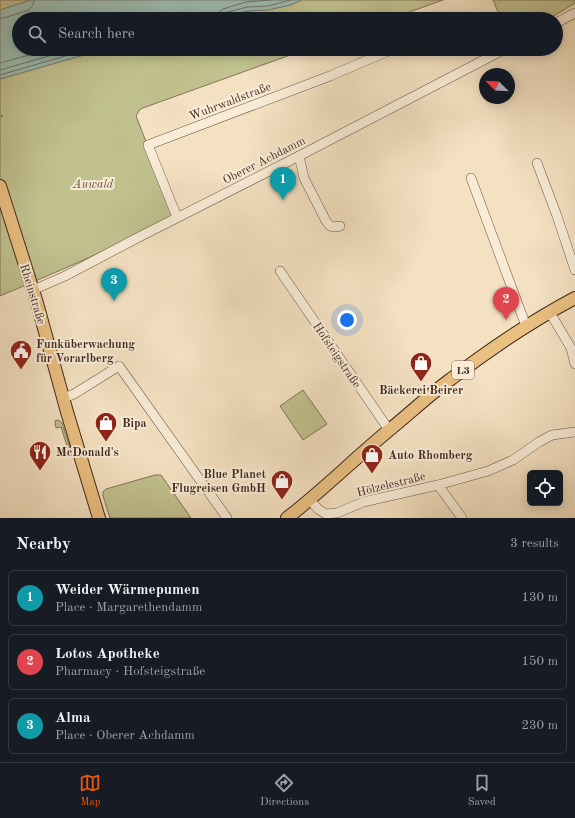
<!DOCTYPE html>
<html lang="en">
<head>
<meta charset="utf-8">
<style>
	:root { --surface:#171b24; --page:#242831; --text:#f1f3f6; --muted:#9ea1a6; --line:#363941; --accent:#ea580c }
	body { margin:0; font-family:"Old Standard TT",serif; background:var(--page); color:var(--text) }
	.controls { position:absolute; right:12px; bottom:12px; display:grid; overflow:hidden; border-radius:6px; box-shadow:0 2px 10px #0003 }
	.controls button { width:36px; height:36px; display:grid; place-items:center; padding:0; border:0; border-bottom:1px solid var(--line); background:var(--surface); color:var(--text); font:20px sans-serif }
	.compass { position:absolute; left:479px; top:68px; width:36px; height:36px; border-radius:50%; background:var(--surface); box-shadow:0 2px 10px #0003; rotate:294deg }
	.you { position:absolute; left:347px; top:320px; width:14px; height:14px; margin:-10px; border:3px solid #fff; border-radius:50%; background:#1a73e8; box-shadow:0 0 0 6px #1a73e833 }
	.badge { display:grid; place-items:center; width:26px; height:26px; border-radius:50%; background:var(--accent); color:#fff; font-size:13px; font-weight:700 }
	.pin { position:absolute; translate:-50% -33px; filter:drop-shadow(0 1px 2px #0008) }
	.pin::after { content:''; position:absolute; top:21px; width:14px; height:12px; background:inherit; clip-path:polygon(0 0,100% 0,50% 100%) }
	.list { margin:0; padding:0; list-style:none }
	h2 { display:flex; justify-content:space-between; align-items:center; height:52px; margin:0; padding:0 16px; font-size:17px }
	h2 small { font-size:13px; font-weight:400; color:var(--muted) }
	.list li { display:grid; grid-template-columns:26px 1fr auto; gap:12px; align-items:center; box-sizing:border-box; height:56px; margin:0 8px 8px; padding:0 8px; border:1px solid var(--line); border-radius:6px }
	.list b { display:block; font-size:15px; white-space:nowrap }
	.list p { margin:0; font-size:13px; white-space:nowrap; color:var(--muted) }
	.list em { font-size:13px; font-style:normal; color:var(--muted) }
	.icon { flex:none; width:22px; height:22px; fill:none; stroke:currentColor; stroke-width:2; stroke-linecap:round; stroke-linejoin:round }
	.map { position:relative; flex:none; width:575px; height:518px; overflow:hidden }
	.search { position:absolute; background:var(--surface); box-shadow:0 2px 10px #0003; left:12px; right:12px; top:12px; height:44px; display:flex; align-items:center; gap:10px; box-sizing:border-box; padding:0 14px; border-radius:22px; color:var(--muted); font-size:15px }
	.sheet { height:244px; background:var(--surface) }
	nav { display:flex; justify-content:space-around; align-items:center; box-sizing:border-box; height:56px; border-top:1px solid var(--line); background:var(--surface); font-size:11px; color:var(--muted) }
	nav a { display:grid; justify-items:center; gap:2px }
	nav .on { color:var(--accent) }
	.map>svg:first-child { display:block }
	.green { fill:#c1c18f; stroke:#827558 }
	.water { fill:#9cbeb3; stroke:#788278 }
	.lines { fill:none; stroke-linecap:round; stroke-linejoin:round }
	.shore { stroke:#6f746a; stroke-width:1 }
	.minor-casing { stroke:#6e5748; stroke-width:10 }
	.major-casing { stroke:#422920; stroke-width:14 }
	.minor { stroke:#f8ecd7; stroke-width:9 }
	.major { stroke:#eac081; stroke-width:12 }
	.labels { text-anchor:middle; stroke-width:4; stroke-linejoin:round; paint-order:stroke }
	.shield { fill:#f8ecd7; stroke:#796457; stroke-width:1 }
	.shield-label { font-size:11px; font-weight:bold; fill:#422920 }
	.street-label { font-size:12px; fill:#422920; stroke:#f8ecd7 }
	.park-label { font-size:12px; font-style:italic; fill:#624f3c; stroke:#f8ecd7 }
	.poi-label { font-size:12px; font-weight:bold; fill:#422920; stroke:#f8ecd7; text-anchor:start }
</style>
</head>
<body>
<div class="map">
<svg width="575" height="518" viewBox="0 0 575 518">
	<rect width="100%" height="100%" fill="#f4e1c2"/>
	<filter id="stains"><feTurbulence type="fractalNoise" baseFrequency=".005" numOctaves="4"/><feColorMatrix values="0 0 0 0 .2 0 0 0 0 .09 0 0 0 0 .02 0 0 0 .5 -.17"/></filter>
	<radialGradient id="worn" r=".72"><stop offset=".6" stop-color="#630" stop-opacity="0"/><stop offset="1" stop-color="#630" stop-opacity=".3"/></radialGradient>
	<g class="green">
		<path d="M0 0H31L0 10Z"/>
		<path d="M302 0H443L390 19H219L247 11 268 10 290 5Z"/>
		<path d="M493 0H575V3L549 19H501Z"/>
		<path d="M100 49H307L140 109 136 116 175 216C118 246 59 271 0 296V116H3L0 115V79L87 54Z"/>
		<path d="M303 390 327 424 303 440 280 406Z"/>
		<path d="M57 420 60 421 62 423 70 448 68 449 61 427 56 428 55 421Z"/>
		<path d="M155 475H161L191 518H110L103 496V492L106 489Z"/>
	</g>
	<path class="water" d="M31 0H302L290 5 268 10 247 11 219 19H19V49H100L87 54 0 79V10Z"/>
	<g class="lines">
		<g class="shore">
			<path d="M0 18H4L29 10 33 5 34 0"/>
			<path d="M216 19 218 13 223 9 246 2 271 0"/>
			<path d="M221 19 222 16 224 13 247 7 268 6 291 0"/>
			<path d="M0 63 51 49"/>
			<path d="M0 70 73 49"/>
			<path d="M0 75 89 49"/>
		</g>
		<g class="minor-casing">
			<g id="minor">
				<path d="M556 23 575 13"/>
				<path d="M299 156 304 178 326 221 330 226 335 227 340 226"/>
				<path d="M537 163 557 216 575 270"/>
				<path d="M471 178 526 326"/>
				<path d="M177 217 148 145 330 76 393 49"/>
				<path d="M280 271 389 430"/>
				<path d="M33 290 65 276 141 236 299 156 505 49"/>
				<path d="M549 311 571 348 575 364"/>
				<path d="M63 398 74 394 119 366 227 518"/>
				<path d="M438 485 462 518"/>
				<path d="M309 499 318 509 326 514 337 513 363 502 438 485 488 471 513 460 539 442 552 435 575 432"/>
			</g>
		</g>
		<g class="major-casing">
			<g id="major">
				<path d="M0 186 37 303 67 412 99 518"/>
				<path d="M287 518C322 491 354 459 388 431 409 414 429 395 451 379 490 349 532 321 575 298"/>
			</g>
		</g>
		<use href="#minor" class="minor"/>
		<use href="#major" class="major"/>
	</g>
	<defs>
		<g id="civic-pin" transform="scale(1.15)"><path d="M0 17L-7.5 6A9.5 9.5 0 1 1 7.5 6Z" fill="#8f2418" stroke="#f8ecd7"/><path d="M-.6-6.5H3V-4.5H.6V-3L4-1V1h2V6H-6V1h2V-1L-.6-3ZM-1.2 2.5V6h2.4V2.5Z" fill="#fff"/></g>
		<g id="shop-pin" transform="scale(1.15)"><path d="M0 17L-7.5 6A9.5 9.5 0 1 1 7.5 6Z" fill="#8f2418" stroke="#f8ecd7"/><path d="M-5-2.5h2.3a2.7 3.5 0 0 1 5.4 0H5L5.5 6h-11ZM-1.5-2.5h3a1.5 2.3 0 0 0-3 0Z" fill="#fff"/></g>
		<g id="restaurant-pin" transform="scale(1.15)"><path d="M0 17L-7.5 6A9.5 9.5 0 1 1 7.5 6Z" fill="#8f2418" stroke="#f8ecd7"/><path d="M-5-6h1v4h1v-4h1v4h1v-4h1v5L-1.5 .5V6h-2V.5L-5-1ZM5-6V6H3V1.5H1.5Q1.5-4 5-6Z" fill="#fff"/></g>
	</defs>
	<g fill-rule="evenodd">
		<use href="#civic-pin" x="21" y="351"/>
		<use href="#shop-pin" x="421" y="363"/>
		<use href="#shop-pin" x="106" y="423"/>
		<use href="#restaurant-pin" x="40" y="452"/>
		<use href="#shop-pin" x="372" y="455"/>
		<use href="#shop-pin" x="282" y="481"/>
	</g>
	<g class="labels">
		<rect class="shield" x="452" y="361" width="22" height="18" rx="3"/>
		<g class="shield-label">
			<text x="463" y="374">L3</text>
		</g>
		<g class="street-label">
			<text transform="translate(230 101) rotate(-21)" y="4">Wuhrwaldstraße</text>
			<text transform="translate(264 160) rotate(-27)" y="4">Oberer Achdamm</text>
			<text transform="translate(33 294) rotate(73)" y="4">Rheinstraße</text>
			<text transform="translate(337 355) rotate(56)" y="4">Hofsteigstraße</text>
			<text transform="translate(391 484) rotate(-14)" y="4">Hölzelestraße</text>
		</g>
		<g class="park-label">
			<text x="93" y="188">Auwald</text>
		</g>
		<g class="poi-label">
			<text x="36" y="348">Funküberwachung<tspan x="36" dy="14">für Vorarlberg</tspan></text>
			<text x="421" y="394" text-anchor="middle">Bäckerei Beirer</text>
			<text x="122" y="427">Bipa</text>
			<text x="56" y="456">McDonald's</text>
			<text x="388" y="459">Auto Rhomberg</text>
			<text x="266" y="478" text-anchor="end">Blue Planet<tspan x="266" dy="14">Flugreisen GmbH</tspan></text>
		</g>
	</g>
	<rect width="100%" height="100%" filter="url(#stains)"/>
	<rect width="100%" height="100%" fill="url(#worn)"/>
</svg>
<div class="controls">
<button><svg class="icon" aria-label="locate" viewBox="0 0 24 24"><circle cx="12" cy="12" r="6"/><path d="M12 2v4M12 18v4M2 12h4M18 12h4"/></svg></button>
</div>
<svg class="compass" viewBox="-18 -18 36 36"><path d="M0-13l5 13h-10z" fill="#e53935"/><path d="M0 13l5-13h-10z" fill="#9ea1a6"/></svg>
<div class="you"></div>
<div class="pin badge" style="left:283px;top:200px;background:#0f9aa8">1</div>
<div class="pin badge" style="left:506px;top:320px;background:#e0444e">2</div>
<div class="pin badge" style="left:114px;top:301px;background:#0f9aa8">3</div>
<div class="search"><svg class="icon" aria-label="search" viewBox="0 0 24 24"><circle cx="10" cy="10" r="6"/><path d="M15 15l6 6"/></svg>Search here</div>
</div>
<section class="sheet">
<h2>Nearby<small>3 results</small></h2>
<ul class="list">
<li><span class="badge" style="background:#0f9aa8">1</span><div><b>Weider Wärmepumen</b><p>Place · Margarethendamm</p></div><em>130 m</em></li>
<li><span class="badge" style="background:#e0444e">2</span><div><b>Lotos Apotheke</b><p>Pharmacy · Hofsteigstraße</p></div><em>150 m</em></li>
<li><span class="badge" style="background:#0f9aa8">3</span><div><b>Alma</b><p>Place · Oberer Achdamm</p></div><em>230 m</em></li>
</ul>
</section>
<nav>
<a class="on"><svg class="icon" aria-label="map" viewBox="0 0 24 24"><path d="M3 6l6-2 6 2 6-2v14l-6 2-6-2-6 2zM9 4v14M15 6v14"/></svg>Map</a>
<a><svg class="icon" aria-label="directions" viewBox="0 0 24 24"><path d="M12 3l9 9-9 9-9-9zM9 14v-3h6M13 9l2 2-2 2"/></svg>Directions</a>
<a><svg class="icon" aria-label="saved" viewBox="0 0 24 24"><path d="M7 4h10v16l-5-4-5 4z"/></svg>Saved</a>
</nav>
</body>
</html>
